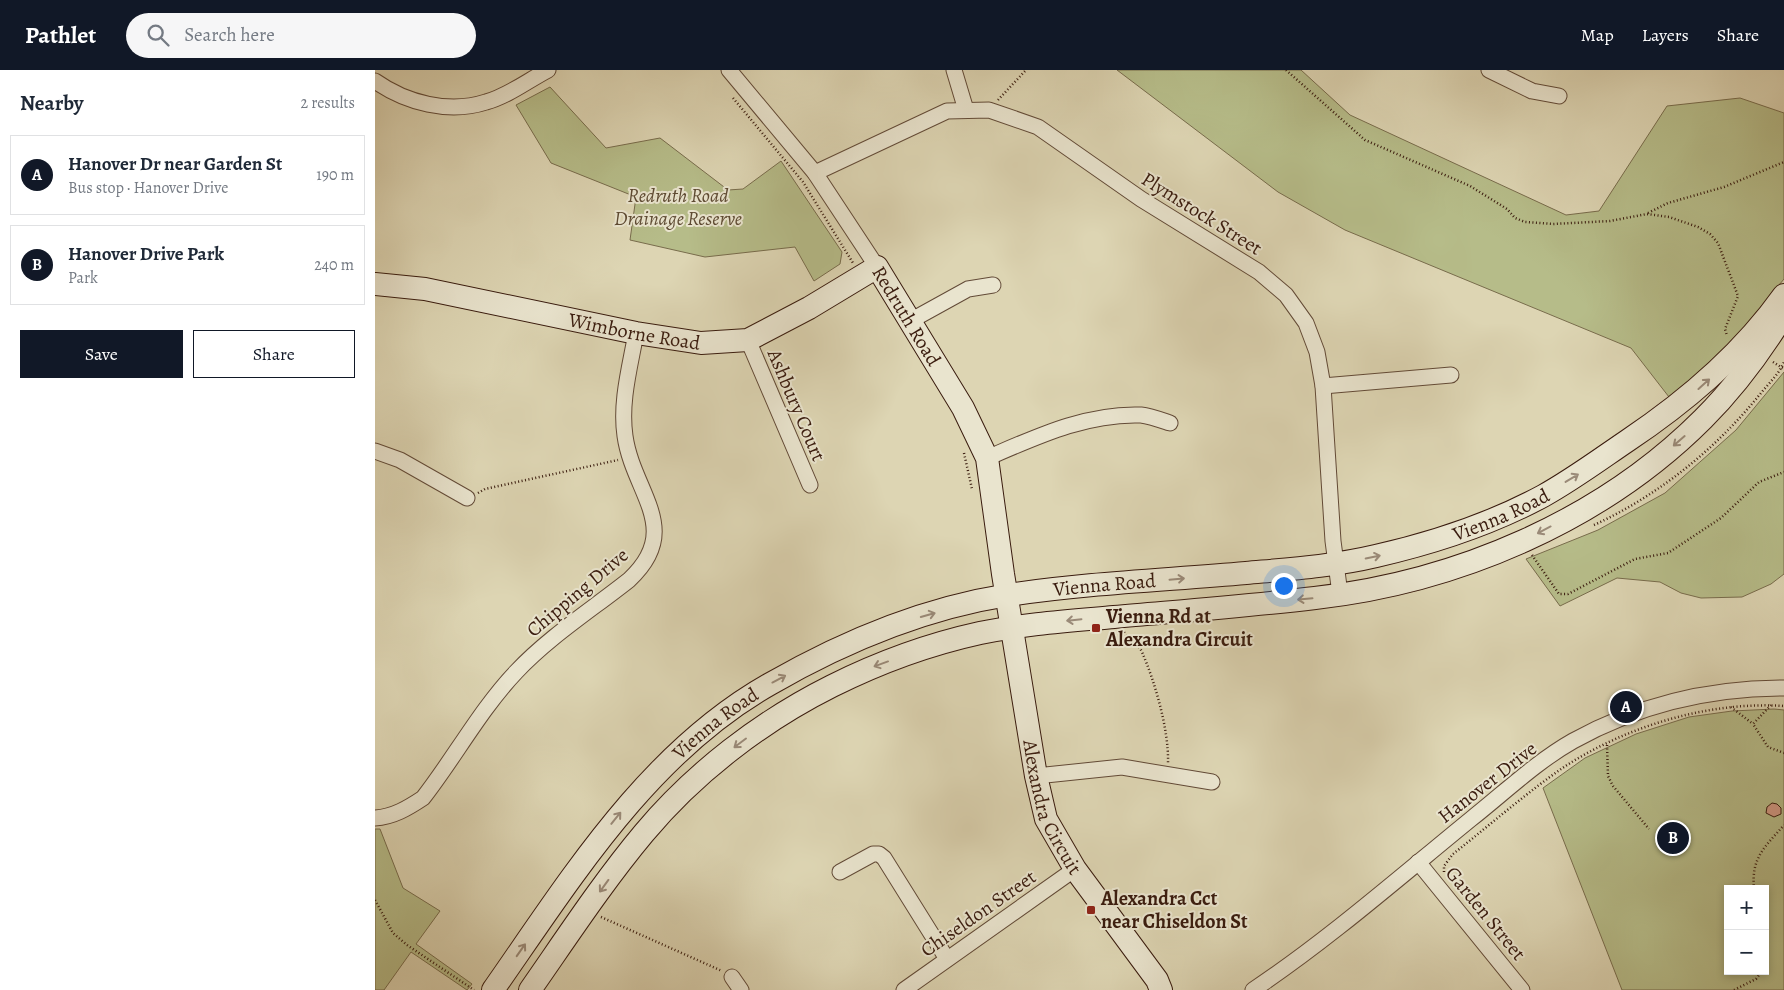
<!DOCTYPE html>
<html lang="en">
<head>
<meta charset="utf-8">
<style>
	:root { --surface:#fff; --page:#f6f6f7; --text:#1f2937; --muted:#747a83; --line:#e0e1e3; --accent:#111827 }
	body { margin:0; font-family:Alegreya,serif; background:var(--page); color:var(--text) }
	.controls { position:absolute; right:15px; bottom:15px; display:grid; overflow:hidden; border-radius:0px; box-shadow:0 2px 8px #0003 }
	.controls button { width:45px; height:45px; display:grid; place-items:center; padding:0; border:0; border-bottom:1px solid var(--line); background:var(--surface); color:var(--text); font:25px sans-serif }
	.you { position:absolute; left:908px; top:515px; width:18px; height:18px; margin:-12px; border:4px solid #fff; border-radius:50%; background:#1a73e8; box-shadow:0 0 0 8px #1a73e833 }
	.badge { display:grid; place-items:center; width:32px; height:32px; border-radius:50%; background:var(--accent); color:#fff; font-size:16px; font-weight:700 }
	.pin { position:absolute; translate:-50% -50%; border:2px solid #fff; box-shadow:0 1px 5px #0006 }
	.list { margin:0; padding:0; list-style:none }
	h2 { display:flex; justify-content:space-between; align-items:center; height:65px; margin:0; padding:0 20px; font-size:21px }
	h2 small { font-size:16px; font-weight:400; color:var(--muted) }
	.list li { display:grid; grid-template-columns:32px 1fr auto; gap:15px; align-items:center; box-sizing:border-box; height:80px; margin:0 10px 10px; padding:0 10px; border:1px solid var(--line); border-radius:0px }
	.list b { display:block; font-size:19px; white-space:nowrap }
	.list p { margin:0; font-size:16px; white-space:nowrap; color:var(--muted) }
	.list em { font-size:16px; font-style:normal; color:var(--muted) }
	.actions { display:flex; gap:10px; padding:15px 20px }
	.actions a { flex:1; padding:11px 0; border:1px solid var(--accent); border-radius:0px; text-align:center; font-size:18px; color:var(--accent) }
	.actions .main { background:var(--accent); color:#fff }
	.icon { flex:none; width:28px; height:28px; fill:none; stroke:currentColor; stroke-width:2; stroke-linecap:round; stroke-linejoin:round }
	.map { position:relative; flex:none; width:1409px; height:920px; overflow:hidden }
	header { display:flex; align-items:center; gap:30px; box-sizing:border-box; height:70px; padding:0 25px; background:var(--accent); color:#fff }
	header strong { font-size:24px }
	nav { display:flex; gap:28px; margin-inline-start:auto; font-size:18px }
	.search { width:350px; height:45px; background:var(--page); display:flex; align-items:center; gap:12px; box-sizing:border-box; padding:0 18px; border-radius:28px; color:var(--muted); font-size:19px }
	main { display:flex }
	aside { flex:1; background:var(--surface) }
	.map>svg:first-child { display:block }
	.green { fill:#b6bc89; stroke:#786c4c; fill-rule:evenodd }
	.building { fill:#d29a86; stroke:#391b0e }
	.lines { fill:none; stroke-linecap:round; stroke-linejoin:round }
	.street-casing { stroke:#624a37; stroke-width:17 }
	.secondary-casing { stroke:#391b0e; stroke-width:24 }
	.path { stroke:#391b0e; stroke-width:2.5; stroke-dasharray:1 2.5; stroke-linecap:butt }
	.street { stroke:#e9e4ce; stroke-width:15 }
	.secondary { stroke:#e9e4ce; stroke-width:22 }
	.oneway { stroke:#9a8a78 }
	.poi-dot { fill:#8f2418; stroke:#e9e4ce; stroke-width:2 }
	.labels { text-anchor:middle; stroke-width:4; stroke-linejoin:round; paint-order:stroke }
	.park-label { font-size:20px; font-style:italic; fill:#5e4b33; stroke:#e9e4ce }
	.street-label { font-size:20px; fill:#391b0e; stroke:#e9e4ce }
	.poi-label { font-size:20px; font-weight:bold; fill:#391b0e; stroke:#e9e4ce; text-anchor:start }
</style>
</head>
<body>
<header>
<strong>Pathlet</strong>
<div class="search"><svg class="icon" aria-label="search" viewBox="0 0 24 24"><circle cx="10" cy="10" r="6"/><path d="M15 15l6 6"/></svg>Search here</div>
<nav><a>Map</a><a>Layers</a><a>Share</a></nav>
</header>
<main>
<aside>
<h2>Nearby<small>2 results</small></h2>
<ul class="list">
<li><span class="badge">A</span><div><b>Hanover Dr near Garden St</b><p>Bus stop · Hanover Drive</p></div><em>190 m</em></li>
<li><span class="badge">B</span><div><b>Hanover Drive Park</b><p>Park</p></div><em>240 m</em></li>
</ul>
<div class="actions"><a class="main">Save</a><a>Share</a></div>
</aside>
<div class="map">
<svg width="1409" height="920" viewBox="0 0 1409 920">
	<rect width="100%" height="100%" fill="#ddd5b3"/>
	<filter id="stains"><feTurbulence type="fractalNoise" baseFrequency=".004" numOctaves="4"/><feColorMatrix values="0 0 0 0 .2 0 0 0 0 .09 0 0 0 0 .02 0 0 0 .5 -.17"/></filter>
	<radialGradient id="worn" r=".72"><stop offset=".6" stop-color="#630" stop-opacity="0"/><stop offset="1" stop-color="#630" stop-opacity=".3"/></radialGradient>
	<g class="green">
		<path d="M742 0H926L975 45 1191 145 1224 141 1292 36 1365 28 1409 43V209L1357 272 1316 312 1294 327 1256 278 970 160 903 122Z"/>
		<path d="M175 17 231 78 285 68 353 120 368 119 406 91 467 182 465 194 439 211 420 177 330 187 255 170 261 127 176 93 141 35Z"/>
		<path d="M1409 302V504L1396 514 1367 527 1326 528 1306 523 1285 512 1242 508 1185 536 1151 489 1223 460 1290 423 1361 360Z"/>
		<path d="M1399 639 1409 640V920H1247L1168 718 1210 688 1261 664 1314 647 1357 641ZM1353 819H1390V901H1353Z"/>
		<path d="M0 759H5L28 818 65 841 41 874 97 914 92 920 36 882 9 920H0Z"/>
	</g>
	<path class="building" d="M1397 733 1402 734 1406 738V744L1399 747 1391 743 1392 737Z"/>
	<g class="lines">
		<g class="street-casing">
			<g id="street">
				<path d="M354 0 440 103 502 197"/>
				<path d="M579 0 591 40"/>
				<path d="M1114 0 1157 21 1184 26"/>
				<path d="M0 11C31 33 74 44 111 32 133 26 152 11 173 0"/>
				<path d="M440 103 572 41 614 40 663 57 766 129 884 202 911 225 931 253 942 282 948 316 958 471 965 524"/>
				<path d="M535 251 593 219 618 215"/>
				<path d="M373 270 435 415"/>
				<path d="M948 316 1076 305"/>
				<path d="M0 381 25 390 92 428"/>
				<path d="M612 388C661 367 711 343 766 345 775 346 786 350 795 353"/>
				<path d="M661 706 747 697 837 712"/>
				<path d="M0 748C18 747 33 738 48 728 80 687 105 640 141 602 174 567 216 540 254 510 309 459 258 423 250 366 245 332 255 297 261 263"/>
				<path d="M1043 792 1147 920"/>
				<path d="M465 802 498 784H504L509 788 572 889"/>
				<path d="M357 907 366 920"/>
				<path d="M529 920 700 799"/>
				<path d="M878 920C953 870 1026 806 1096 749 1129 723 1161 692 1198 671 1263 635 1335 618 1409 618"/>
			</g>
		</g>
		<g class="secondary-casing">
			<g id="secondary">
				<path id="s1" d="M0 214 50 219 261 263 326 273 373 270 434 238 502 197 588 338 612 388 628 504 661 706 671 749 700 799 782 910 786 920"/>
				<path id="s2" d="M118 920C197 807 273 683 395 614 468 572 550 538 633 525 712 513 792 510 871 503 915 499 959 496 1001 486 1058 473 1116 454 1168 426 1197 410 1224 390 1252 371 1312 331 1367 284 1409 225"/>
				<path d="M155 920C192 867 228 812 269 763 320 702 387 651 457 616 503 593 555 574 605 563 649 554 694 551 739 547 806 541 873 536 940 528 1082 512 1226 451 1328 349 1358 319 1383 286 1406 249"/>
			</g>
		</g>
		<g class="path">
			<path d="M911 0 990 70 1095 116 1132 139 1140 148 1150 152 1178 154 1235 151 1272 144 1294 147 1323 157 1335 164 1343 173 1363 226 1350 259 1352 266"/>
			<path d="M358 28 428 112 478 193"/>
			<path d="M623 30 651 0"/>
			<path d="M1273 143 1293 133 1349 117 1409 92"/>
			<path d="M1398 292 1409 299"/>
			<path d="M589 383 597 419"/>
			<path d="M103 423 110 419 243 390"/>
			<path d="M1219 455C1284 425 1341 379 1386 323 1394 313 1404 304 1409 292"/>
			<path d="M1157 485 1184 524H1193L1260 489 1293 483 1346 448 1384 412 1409 402"/>
			<path d="M749 562C753 571 763 573 767 582 780 612 794 660 793 693"/>
			<path d="M1396 635 1378 654 1393 677 1409 683"/>
			<path d="M1356 637 1378 654"/>
			<path d="M1232 675 1233 706 1238 716 1274 759"/>
			<path d="M1069 802V796L1078 784C1115 755 1151 723 1189 697 1252 656 1334 631 1409 636"/>
			<path d="M1379 819C1376 787 1390 777 1409 755"/>
			<path d="M0 830 18 863 32 875 99 920"/>
			<path d="M226 847 347 901"/>
			<path d="M1359 920 1381 909 1387 901"/>
		</g>
		<use href="#street" class="street"/>
		<use href="#secondary" class="secondary"/>
	</g>
	<defs><path id="oneway-shaft" d="M-6 0H5M1.5-3L5.5 0L1.5 3" fill="none" stroke-width="1.6" stroke-linecap="round" stroke-linejoin="round" transform="scale(1.25)"/></defs>
	<g class="oneway">
		<use href="#oneway-shaft" transform="translate(1329 314) rotate(-42)"/>
		<use href="#oneway-shaft" transform="translate(1304 371) rotate(139)"/>
		<use href="#oneway-shaft" transform="translate(1197 408) rotate(-31)"/>
		<use href="#oneway-shaft" transform="translate(1169 460) rotate(152)"/>
		<use href="#oneway-shaft" transform="translate(998 487) rotate(-12)"/>
		<use href="#oneway-shaft" transform="translate(802 509) rotate(-5)"/>
		<use href="#oneway-shaft" transform="translate(930 529) rotate(175)"/>
		<use href="#oneway-shaft" transform="translate(553 545) rotate(-16)"/>
		<use href="#oneway-shaft" transform="translate(699 550) rotate(174)"/>
		<use href="#oneway-shaft" transform="translate(506 594) rotate(160)"/>
		<use href="#oneway-shaft" transform="translate(404 609) rotate(-28)"/>
		<use href="#oneway-shaft" transform="translate(365 673) rotate(143)"/>
		<use href="#oneway-shaft" transform="translate(241 748) rotate(-51)"/>
		<use href="#oneway-shaft" transform="translate(229 816) rotate(126)"/>
		<use href="#oneway-shaft" transform="translate(146 880) rotate(-55)"/>
	</g>
	<g class="poi-dot">
		<rect x="716" y="553" width="10" height="10" rx="2.5"/>
		<rect x="711" y="835" width="10" height="10" rx="2.5"/>
	</g>
	<g class="labels">
		<g class="park-label">
			<text x="303" y="132">Redruth Road<tspan x="303" dy="23">Drainage Reserve</tspan></text>
		</g>
		<g class="street-label">
			<text transform="translate(827 143) rotate(32)" y="7">Plymstock Street</text>
			<text dy="7" stroke="none"><textPath href="#s1" startOffset="584">Redruth Road</textPath></text>
			<text dy="7" stroke="none"><textPath href="#s1" startOffset="264">Wimborne Road</textPath></text>
			<text transform="translate(422 335) rotate(67)" y="7">Ashbury Court</text>
			<text dy="7" stroke="none"><textPath href="#s2" startOffset="1174">Vienna Road</textPath></text>
			<text dy="7" stroke="none"><textPath href="#s2" startOffset="769">Vienna Road</textPath></text>
			<text transform="translate(202 522) rotate(-40)" y="7">Chipping Drive</text>
			<text dy="7" stroke="none"><textPath href="#s2" startOffset="349">Vienna Road</textPath></text>
			<text transform="translate(1112 712) rotate(-38)" y="7">Hanover Drive</text>
			<text dy="7" stroke="none"><textPath href="#s1" startOffset="1104">Alexandra Circuit</textPath></text>
			<text transform="translate(603 843) rotate(-35)" y="7">Chiseldon Street</text>
			<text transform="translate(1111 843) rotate(51)" y="7">Garden Street</text>
		</g>
		<g class="poi-label">
			<text x="731" y="553">Vienna Rd at<tspan x="731" dy="23">Alexandra Circuit</tspan></text>
			<text x="726" y="835">Alexandra Cct<tspan x="726" dy="23">near Chiseldon St</tspan></text>
		</g>
	</g>
	<rect width="100%" height="100%" filter="url(#stains)"/>
	<rect width="100%" height="100%" fill="url(#worn)"/>
</svg>
<div class="controls">
<button>+</button>
<button>−</button>
</div>
<div class="you"></div>
<div class="pin badge" style="left:1251px;top:637px">A</div>
<div class="pin badge" style="left:1298px;top:768px">B</div>
</div>
</main>
</body>
</html>
